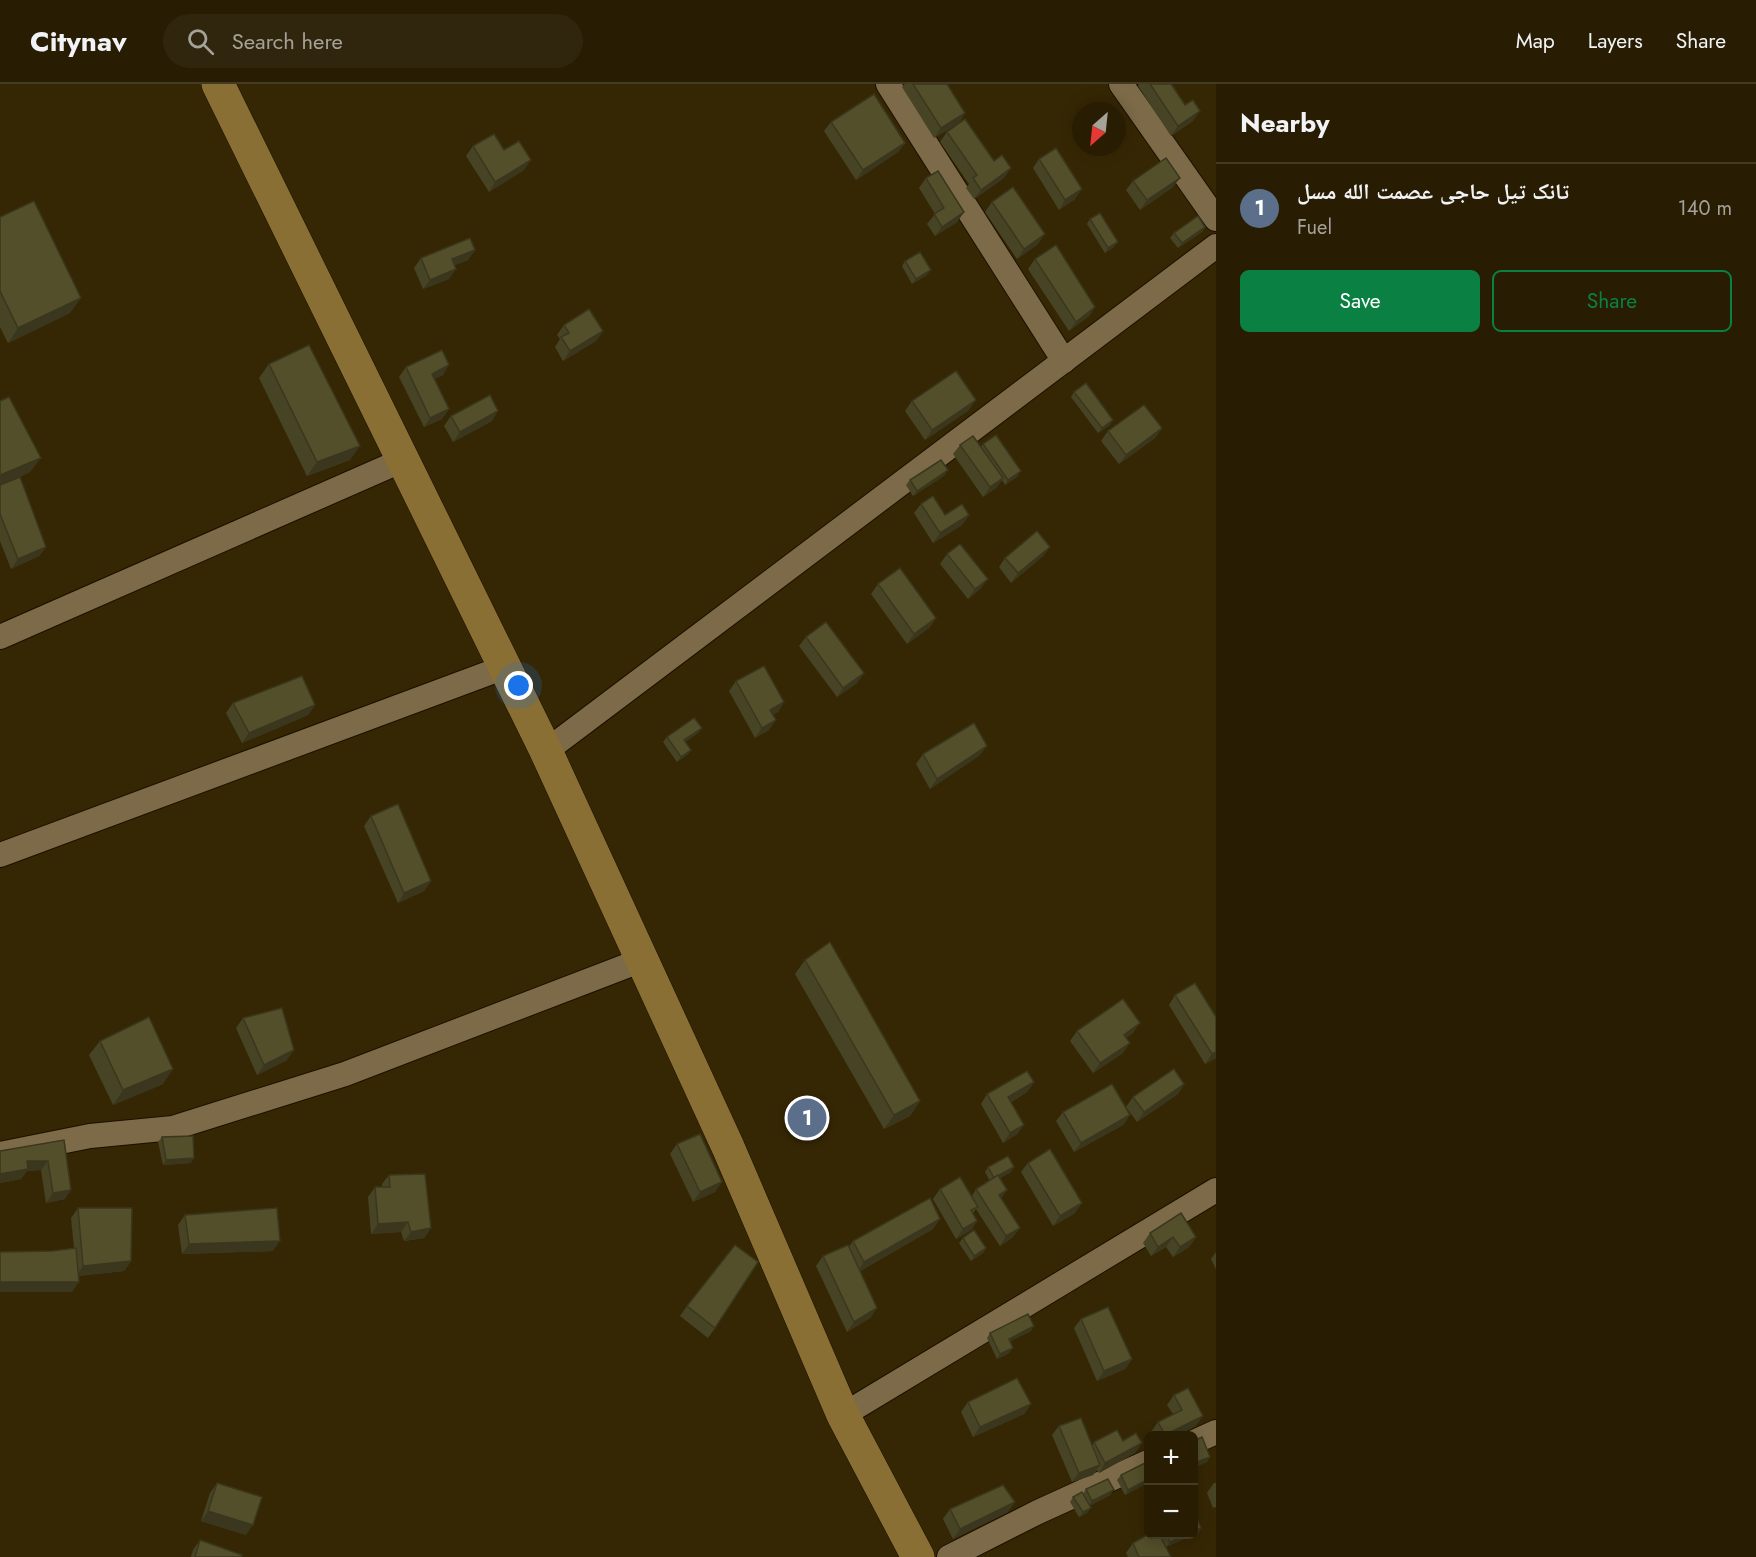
<!DOCTYPE html>
<html lang="en">
<head>
<meta charset="utf-8">
<style>
	:root { --surface:#281d03; --page:#30260d; --text:#f1f3f6; --muted:#a5a29a; --line:#443b25; --accent:#0b8043 }
	body { margin:0; font-family:Jost,"Noto Naskh Arabic",sans-serif; background:var(--page); color:var(--text) }
	.controls { position:absolute; right:18px; bottom:18px; display:grid; overflow:hidden; border-radius:9px; box-shadow:0 3px 15px #0003 }
	.controls button { width:54px; height:54px; display:grid; place-items:center; padding:0; border:0; border-bottom:2px solid var(--line); background:var(--surface); color:var(--text); font:30px sans-serif }
	.compass { position:absolute; left:1072px; top:18px; width:54px; height:54px; border-radius:50%; background:var(--surface); box-shadow:0 3px 15px #0003; rotate:207deg }
	.you { position:absolute; left:519px; top:602px; width:21px; height:21px; margin:-15px; border:4px solid #fff; border-radius:50%; background:#1a73e8; box-shadow:0 0 0 9px #1a73e833 }
	.badge { display:grid; place-items:center; width:39px; height:39px; border-radius:50%; background:var(--accent); color:#fff; font-size:20px; font-weight:700 }
	.pin { position:absolute; translate:-50% -50%; border:3px solid #fff; box-shadow:0 2px 6px #0006 }
	.list { margin:0; padding:0; list-style:none }
	h2 { display:flex; justify-content:space-between; align-items:center; height:78px; margin:0; padding:0 24px; font-size:26px }
	h2 small { font-size:20px; font-weight:400; color:var(--muted) }
	.list li { display:grid; grid-template-columns:39px 1fr auto; gap:18px; align-items:center; box-sizing:border-box; height:90px; padding:0 24px; border-top:2px solid var(--line) }
	.list b { display:block; font-size:22px; white-space:nowrap }
	.list p { margin:0; font-size:20px; white-space:nowrap; color:var(--muted) }
	.list em { font-size:20px; font-style:normal; color:var(--muted) }
	.actions { display:flex; gap:12px; padding:18px 24px }
	.actions a { flex:1; padding:14px 0; border:2px solid var(--accent); border-radius:9px; text-align:center; font-size:21px; color:var(--accent) }
	.actions .main { background:var(--accent); color:#fff }
	.icon { flex:none; width:33px; height:33px; fill:none; stroke:currentColor; stroke-width:2; stroke-linecap:round; stroke-linejoin:round }
	.map { position:relative; flex:none; width:1216px; height:1473px; overflow:hidden }
	header { display:flex; align-items:center; gap:36px; box-sizing:border-box; height:84px; padding:0 30px; background:var(--surface); border-bottom:2px solid var(--line) }
	header strong { font-size:28px }
	nav { display:flex; gap:33px; margin-inline-start:auto; font-size:21px }
	.search { width:420px; height:54px; background:var(--page); display:flex; align-items:center; gap:15px; box-sizing:border-box; padding:0 21px; border-radius:33px; color:var(--muted); font-size:22px }
	main { display:flex }
	aside { flex:1; background:var(--surface) }
	.map>svg:first-child { display:block }
	.lines { fill:none; stroke-linecap:round; stroke-linejoin:round }
	.minor-casing { stroke:#1b1000; stroke-width:26 }
	.secondary-casing { stroke:#1b1000; stroke-width:34 }
	.minor { stroke:#7c6a48; stroke-width:24 }
	.secondary { stroke:#896f33; stroke-width:33 }
	.wall { fill:#474425 }
	.shaded-wall { fill:#3a371e }
	.building { fill:#534f2b; stroke:#3a371e; stroke-width:1.5 }
</style>
</head>
<body>
<header>
<strong>Citynav</strong>
<div class="search"><svg class="icon" aria-label="search" viewBox="0 0 24 24"><circle cx="10" cy="10" r="6"/><path d="M15 15l6 6"/></svg>Search here</div>
<nav><a>Map</a><a>Layers</a><a>Share</a></nav>
</header>
<main>
<div class="map">
<svg width="1216" height="1473" viewBox="0 0 1216 1473">
	<rect width="100%" height="100%" fill="#362704"/>
	<g class="lines">
		<g class="minor-casing">
			<g id="minor">
				<path d="M888 0 1064 277"/>
				<path d="M1121 0 1216 135"/>
				<path d="M0 553 403 376"/>
				<path d="M546 667 1216 162"/>
				<path d="M0 771 505 583"/>
				<path d="M0 1070 90 1052 173 1044 345 990 642 876"/>
				<path d="M843 1331 1216 1106"/>
				<path d="M1194 1358 1216 1348"/>
				<path d="M949 1473 1038 1428 1148 1378"/>
			</g>
		</g>
		<g class="secondary-casing">
			<path id="secondary" d="M218 0 546 667 728 1063 843 1331 918 1473"/>
		</g>
		<use href="#minor" class="minor"/>
		<use href="#secondary" class="secondary"/>
	</g>
	<g class="wall">
		<path d="M905 0H947L965 29 959 39 934 54 902 3Z"/>
		<path d="M1139 0H1172L1185 21 1193 37 1171 52 1138 2Z"/>
		<path d="M831 38 905 59 898 68 856 96 824 47Z"/>
		<path d="M947 48 994 77 1004 94 974 115 966 104 969 100 940 58Z"/>
		<path d="M473 62 524 86 489 108 466 72Z"/>
		<path d="M1039 75 1075 115 1059 126 1033 84Z"/>
		<path d="M926 94 964 128 957 138 935 152 927 140 935 130 919 104Z"/>
		<path d="M1133 97 1173 103 1140 126 1126 106Z"/>
		<path d="M992 118 1038 160 1017 175 985 128Z"/>
		<path d="M0 133 70 229 8 259 0 243Z"/>
		<path d="M1090 135 1114 163 1105 169 1087 140Z"/>
		<path d="M1205 143 1202 148 1178 164 1170 154 1174 149Z"/>
		<path d="M475 166 468 176 455 181 449 195 423 205 414 184 421 174Z"/>
		<path d="M1035 175 1095 223 1089 232 1069 247 1028 185Z"/>
		<path d="M905 177 927 191 912 200 902 182Z"/>
		<path d="M564 241 603 247 596 257 563 277 555 263 560 255 557 251Z"/>
		<path d="M269 280 350 376 307 392 259 294Z"/>
		<path d="M406 283 443 291 434 295 449 325 442 335 424 343 399 293Z"/>
		<path d="M1074 308 1110 341 1098 349 1071 313Z"/>
		<path d="M0 317 30 388 19 393 46 463 39 472 11 485 0 457Z"/>
		<path d="M912 317 969 326 925 356 905 327Z"/>
		<path d="M451 332 492 337 453 358 444 342Z"/>
		<path d="M1162 344 1155 354 1119 380 1101 357 1108 347Z"/>
		<path d="M983 360 1018 392 1005 401 1002 396 996 404 983 413 953 370 960 361 981 363Z"/>
		<path d="M945 391 913 412 906 401 910 396Z"/>
		<path d="M921 420 945 431H969L962 441 933 459 914 429Z"/>
		<path d="M1050 463 1043 472 1011 499 999 483 1005 474Z"/>
		<path d="M947 470 981 504 968 515 940 480Z"/>
		<path d="M878 500 936 534 929 544 907 560 871 510Z"/>
		<path d="M806 553 864 589 857 599 837 613 799 562Z"/>
		<path d="M736 597 784 618 778 628 772 631 769 646 755 654 729 607Z"/>
		<path d="M233 619 315 621 308 631 242 659 226 629Z"/>
		<path d="M702 644 698 649 685 658 691 666 687 671 677 678 663 658 667 653Z"/>
		<path d="M923 670 980 671 930 705 916 680Z"/>
		<path d="M371 732 431 797 424 807 398 819 364 742Z"/>
		<path d="M805 876 920 1017 910 1032 884 1045 795 890Z"/>
		<path d="M1175 911 1216 933V974L1205 980 1169 921Z"/>
		<path d="M243 934 287 976 257 991 236 944Z"/>
		<path d="M1077 947 1133 949 1126 954 1123 969 1093 989 1070 957Z"/>
		<path d="M100 957 163 1000 113 1021 89 971Z"/>
		<path d="M1034 998 1027 1008 1011 1018 1024 1041 1017 1050 1003 1059 981 1020 987 1010Z"/>
		<path d="M1184 1000 1178 1010 1137 1038 1126 1023 1133 1013Z"/>
		<path d="M1063 1028 1130 1031 1123 1041 1074 1068 1056 1037Z"/>
		<path d="M162 1053 191 1079 163 1081 158 1058Z"/>
		<path d="M64 1056 65 1115 46 1119 41 1086 27 1087 21 1095 0 1099V1067Z"/>
		<path d="M677 1060 715 1108 693 1118 670 1070Z"/>
		<path d="M1028 1079 1075 1129 1053 1142 1021 1088Z"/>
		<path d="M988 1083 1011 1088 1000 1094 1001 1114 1013 1153 1000 1162 976 1125 973 1129 977 1137 971 1146 956 1155 933 1115 940 1105 972 1112 976 1105 990 1097 985 1088Z"/>
		<path d="M389 1091 431 1144 424 1154 404 1157 401 1148 371 1150 368 1113 375 1103H382V1100Z"/>
		<path d="M78 1124 131 1177 124 1187 78 1192 72 1208H0V1168L52 1167 74 1164 71 1134Z"/>
		<path d="M185 1131 273 1167 182 1170 178 1141Z"/>
		<path d="M933 1145 860 1187 877 1224 870 1234 847 1248 816 1182 823 1172 849 1163 853 1157Z"/>
		<path d="M1150 1149 1196 1153 1189 1163 1173 1173 1166 1163 1151 1172 1143 1159Z"/>
		<path d="M963 1154 986 1164 983 1169 971 1177 959 1159Z"/>
		<path d="M1216 1168V1185L1211 1175Z"/>
		<path d="M687 1222 715 1244 708 1254 680 1232Z"/>
		<path d="M1081 1235 1132 1275 1125 1285 1097 1297 1074 1244Z"/>
		<path d="M1031 1247 1010 1257 1013 1264 1009 1269 997 1275 987 1254 990 1249Z"/>
		<path d="M1174 1311 1196 1342 1177 1352H1153L1151 1348 1158 1338 1173 1330 1167 1321Z"/>
		<path d="M968 1318 1031 1320 1024 1330 973 1353 961 1328Z"/>
		<path d="M1059 1342 1092 1362 1094 1358 1123 1357 1135 1369 1099 1389 1097 1386 1093 1391 1072 1398 1052 1351Z"/>
		<path d="M1149 1377V1398L1125 1411 1117 1396 1121 1391Z"/>
		<path d="M217 1399 246 1451 201 1437 210 1409Z"/>
		<path d="M1214 1399H1216V1423L1213 1424 1207 1409Z"/>
		<path d="M1086 1405 1110 1411 1089 1422 1087 1429 1079 1433 1070 1418 1073 1413 1083 1410Z"/>
		<path d="M950 1425 1008 1428 953 1455 943 1435Z"/>
		<path d="M1201 1444 1198 1449 1166 1463 1160 1451 1194 1450Z"/>
		<path d="M200 1456 241 1473H191L193 1466Z"/>
		<path d="M1133 1459 1171 1473H1128L1126 1469Z"/>
	</g>
	<g class="shaded-wall">
		<path d="M1200 27 1193 37 1171 52 1178 42Z"/>
		<path d="M965 29 959 39 934 54 941 44Z"/>
		<path d="M905 59 898 68 856 96 863 86Z"/>
		<path d="M531 76 524 86 489 108 495 98Z"/>
		<path d="M1011 84 1004 94 974 115 981 106Z"/>
		<path d="M1180 94 1173 103 1140 126 1147 116Z"/>
		<path d="M1082 105 1075 115 1059 126 1065 116Z"/>
		<path d="M964 128 957 138 935 152 942 143Z"/>
		<path d="M1205 143 1202 148 1178 164 1182 159Z"/>
		<path d="M1045 150 1038 160 1017 175 1024 165Z"/>
		<path d="M1118 158 1114 163 1105 169 1108 164Z"/>
		<path d="M475 166 468 176 445 185 452 175Z"/>
		<path d="M456 185 449 195 423 205 430 196Z"/>
		<path d="M931 186 927 191 912 200 916 195Z"/>
		<path d="M81 214 70 229 8 259 18 244Z"/>
		<path d="M1095 223 1089 232 1069 247 1076 238Z"/>
		<path d="M603 247 596 257 563 277 570 267Z"/>
		<path d="M449 281 443 291 425 300 432 290Z"/>
		<path d="M976 316 969 326 925 356 932 346Z"/>
		<path d="M449 325 442 335 424 343 430 334Z"/>
		<path d="M498 327 492 337 453 358 460 348Z"/>
		<path d="M1113 336 1110 341 1098 349 1102 344Z"/>
		<path d="M1162 344 1155 354 1119 380 1126 371Z"/>
		<path d="M360 362 350 376 307 392 317 378Z"/>
		<path d="M41 374 30 388 0 402V391Z"/>
		<path d="M948 386 945 391 913 412 917 407Z"/>
		<path d="M1021 387 1018 392 1005 401 1008 396Z"/>
		<path d="M1003 394 996 404 983 413 990 403Z"/>
		<path d="M969 431 962 441 933 459 940 449Z"/>
		<path d="M46 463 39 472 11 485 18 475Z"/>
		<path d="M1050 463 1043 472 1011 499 1018 489Z"/>
		<path d="M988 495 981 504 968 515 975 505Z"/>
		<path d="M936 534 929 544 907 560 914 550Z"/>
		<path d="M864 589 857 599 837 613 843 604Z"/>
		<path d="M784 618 778 628 763 636 770 626Z"/>
		<path d="M315 621 308 631 242 659 249 649Z"/>
		<path d="M776 636 769 646 755 654 762 644Z"/>
		<path d="M702 644 698 649 681 661 684 656Z"/>
		<path d="M987 662 980 671 930 705 937 695Z"/>
		<path d="M691 666 687 671 677 678 681 673Z"/>
		<path d="M431 797 424 807 398 819 404 809Z"/>
		<path d="M1140 939 1133 949 1117 960 1124 951Z"/>
		<path d="M1130 959 1123 969 1093 989 1100 979Z"/>
		<path d="M294 966 287 976 257 991 264 981Z"/>
		<path d="M1216 968V974L1205 980 1212 970Z"/>
		<path d="M173 985 163 1000 113 1021 123 1006Z"/>
		<path d="M1034 998 1027 1008 1001 1023 1008 1013Z"/>
		<path d="M1184 1000 1178 1010 1137 1038 1144 1028Z"/>
		<path d="M920 1017 910 1032 884 1045 894 1031Z"/>
		<path d="M1130 1031 1123 1041 1074 1068 1081 1059Z"/>
		<path d="M1024 1041 1017 1050 1003 1059 1010 1049Z"/>
		<path d="M194 1074 191 1079 163 1081 166 1076Z"/>
		<path d="M27 1077H48L41 1086 27 1087 21 1095 0 1099V1090Z"/>
		<path d="M1014 1083 1011 1088 991 1099 995 1094Z"/>
		<path d="M722 1098 715 1108 693 1118 700 1108Z"/>
		<path d="M71 1106 65 1115 46 1119 53 1109Z"/>
		<path d="M1007 1106 1000 1116 999 1111Z"/>
		<path d="M1082 1119 1075 1129 1053 1142 1060 1132Z"/>
		<path d="M940 1135 933 1145 857 1188 864 1178Z"/>
		<path d="M977 1137 971 1146 956 1155 963 1145Z"/>
		<path d="M408 1138 401 1148 371 1150 378 1140Z"/>
		<path d="M431 1144 424 1154 404 1157 411 1148Z"/>
		<path d="M1020 1144 1013 1153 1000 1162 1006 1152Z"/>
		<path d="M1173 1153 1166 1163 1151 1172 1158 1163Z"/>
		<path d="M1196 1153 1189 1163 1173 1173 1180 1163Z"/>
		<path d="M280 1157 273 1167 182 1170 189 1160Z"/>
		<path d="M986 1164 983 1169 971 1177 974 1172Z"/>
		<path d="M131 1177 124 1187 76 1192 83 1182Z"/>
		<path d="M0 1198H79L72 1208H0Z"/>
		<path d="M877 1224 870 1234 847 1248 854 1238Z"/>
		<path d="M1034 1242 1031 1247 1005 1260 1009 1255Z"/>
		<path d="M1013 1264 1009 1269 997 1275 1000 1270Z"/>
		<path d="M1132 1275 1125 1285 1097 1297 1104 1287Z"/>
		<path d="M1031 1320 1024 1330 973 1353 980 1343Z"/>
		<path d="M1203 1332 1196 1342 1177 1352H1165Z"/>
		<path d="M1142 1359 1135 1369 1099 1389 1105 1379Z"/>
		<path d="M1210 1373 1207 1378 1194 1384 1195 1379Z"/>
		<path d="M1100 1381 1093 1391 1072 1398 1079 1389Z"/>
		<path d="M1149 1395V1398L1125 1411 1128 1406Z"/>
		<path d="M1114 1406 1110 1411 1089 1422 1092 1417Z"/>
		<path d="M1015 1418 1008 1428 953 1455 960 1445Z"/>
		<path d="M1091 1424 1087 1429 1079 1433 1083 1428Z"/>
		<path d="M208 1427 253 1441 246 1451 201 1437Z"/>
		<path d="M1201 1444 1198 1449 1166 1463 1170 1458 1188 1450H1194V1448Z"/>
	</g>
	<g class="building">
		<path d="M913 0H947L965 29 941 44Z"/>
		<path d="M1150 0H1171L1185 21 1193 16 1200 27 1178 42Z"/>
		<path d="M874 10 905 59 863 86 831 38Z"/>
		<path d="M965 35 994 77 1002 71 1011 84 981 106 973 94 977 91 947 48Z"/>
		<path d="M494 50 504 66 519 57 531 76 495 98 473 62Z"/>
		<path d="M1056 64 1082 105 1065 116 1039 75Z"/>
		<path d="M1166 74 1180 94 1147 116 1133 97Z"/>
		<path d="M938 87 964 128 942 143 934 130 944 124 926 94Z"/>
		<path d="M1013 103 1045 150 1024 165 992 118Z"/>
		<path d="M34 117 81 214 18 244 0 207V133Z"/>
		<path d="M1100 129 1118 158 1108 164 1090 135Z"/>
		<path d="M1198 132 1205 143 1182 159 1174 149Z"/>
		<path d="M470 154 475 166 452 175 456 185 430 196 421 174Z"/>
		<path d="M1056 161 1095 223 1076 238 1035 175Z"/>
		<path d="M920 168 931 186 916 195 905 177Z"/>
		<path d="M589 225 603 247 570 267 561 253 569 249 564 241Z"/>
		<path d="M309 261 360 362 317 378 269 280Z"/>
		<path d="M442 266 449 281 432 290 449 325 430 334 406 283Z"/>
		<path d="M956 287 976 316 932 346 912 317Z"/>
		<path d="M1086 299 1113 336 1102 344 1074 308Z"/>
		<path d="M490 311 498 327 460 348 451 332Z"/>
		<path d="M9 313 41 374 0 391V317Z"/>
		<path d="M1144 321 1162 344 1126 371 1108 347Z"/>
		<path d="M996 351 1021 387 1008 396 983 360Z"/>
		<path d="M973 352 1003 394 990 403 960 361Z"/>
		<path d="M941 376 948 386 917 407 910 396Z"/>
		<path d="M20 393 46 463 18 475 0 430V401Z"/>
		<path d="M933 412 945 431 962 420 969 431 940 449 921 420Z"/>
		<path d="M1037 447 1050 463 1018 489 1005 474Z"/>
		<path d="M960 460 988 495 975 505 947 470Z"/>
		<path d="M900 484 936 534 914 550 878 500Z"/>
		<path d="M826 538 864 589 843 604 806 553Z"/>
		<path d="M764 582 784 618 770 626 776 636 762 644 736 597Z"/>
		<path d="M302 592 315 621 249 649 233 619Z"/>
		<path d="M694 634 702 644 684 656 691 666 681 673 667 653Z"/>
		<path d="M974 639 987 662 937 695 923 670Z"/>
		<path d="M398 720 431 797 404 809 371 732Z"/>
		<path d="M830 858 920 1017 894 1031 805 876Z"/>
		<path d="M1195 899 1216 933V968L1212 970 1175 911Z"/>
		<path d="M1123 915 1140 939 1124 951 1130 959 1100 979 1077 947Z"/>
		<path d="M282 924 294 966 264 981 243 934Z"/>
		<path d="M149 933 173 985 123 1006 100 957Z"/>
		<path d="M1174 985 1184 1000 1144 1028 1133 1013Z"/>
		<path d="M1027 987 1034 998 1008 1013 1024 1041 1010 1049 987 1010Z"/>
		<path d="M1112 1000 1130 1031 1081 1059 1063 1028Z"/>
		<path d="M700 1050 722 1098 700 1108 677 1060Z"/>
		<path d="M193 1052 194 1074 166 1076 162 1053Z"/>
		<path d="M64 1056 71 1106 53 1109 48 1077H27L28 1085 0 1090V1067Z"/>
		<path d="M1050 1065 1082 1119 1060 1132 1028 1079Z"/>
		<path d="M1008 1072 1014 1083 994 1094 988 1083Z"/>
		<path d="M425 1090 431 1144 411 1148 408 1138 378 1140 375 1103H390L389 1091Z"/>
		<path d="M998 1091 1007 1106 999 1111 1020 1144 1006 1152 976 1105Z"/>
		<path d="M960 1093 978 1123 971 1126 977 1137 963 1145 940 1105Z"/>
		<path d="M930 1114 940 1135 864 1178 853 1157Z"/>
		<path d="M78 1124H132L131 1177 83 1182Z"/>
		<path d="M277 1124 280 1157 189 1160 185 1131Z"/>
		<path d="M1181 1129 1196 1153 1180 1163 1173 1153 1158 1163 1150 1149Z"/>
		<path d="M974 1146 986 1164 974 1172 963 1154Z"/>
		<path d="M735 1161 758 1178 715 1244 687 1222Z"/>
		<path d="M848 1161 877 1224 854 1238 823 1172Z"/>
		<path d="M76 1164 79 1198H0V1168L52 1167Z"/>
		<path d="M1108 1223 1132 1275 1104 1287 1081 1235Z"/>
		<path d="M1028 1230 1034 1242 1009 1255 1013 1264 1000 1270 990 1249Z"/>
		<path d="M1017 1294 1031 1320 980 1343 968 1318Z"/>
		<path d="M1188 1304 1203 1332 1165 1351 1158 1338 1182 1326 1174 1311Z"/>
		<path d="M1081 1334 1100 1381 1079 1389 1059 1342Z"/>
		<path d="M1117 1346 1123 1357 1136 1349 1142 1359 1105 1379 1094 1358Z"/>
		<path d="M1202 1353 1210 1373 1195 1379 1194 1375V1357Z"/>
		<path d="M1149 1377V1395L1128 1406 1121 1391Z"/>
		<path d="M1108 1395 1114 1406 1092 1417 1086 1405Z"/>
		<path d="M217 1399 262 1413 253 1441 208 1427Z"/>
		<path d="M1003 1401 1015 1418 960 1445 950 1425Z"/>
		<path d="M1082 1408 1091 1424 1083 1428 1073 1413Z"/>
		<path d="M1196 1432 1201 1444 1194 1448V1433Z"/>
		<path d="M1149 1450H1159L1171 1473H1139L1133 1459Z"/>
		<path d="M1166 1450H1188L1170 1458Z"/>
		<path d="M200 1456 242 1471 241 1473H195Z"/>
	</g>
</svg>
<div class="controls">
<button>+</button>
<button>−</button>
</div>
<svg class="compass" viewBox="-18 -18 36 36"><path d="M0-13l5 13h-10z" fill="#e53935"/><path d="M0 13l5-13h-10z" fill="#a5a29a"/></svg>
<div class="you"></div>
<div class="pin badge" style="left:807px;top:1034px;background:#5c6f8a">1</div>
</div>
<aside>
<h2>Nearby<small></small></h2>
<ul class="list">
<li><span class="badge" style="background:#5c6f8a">1</span><div><b>تانک تیل حاجی عصمت الله مسل</b><p>Fuel</p></div><em>140 m</em></li>
</ul>
<div class="actions"><a class="main">Save</a><a>Share</a></div>
</aside>
</main>
</body>
</html>
